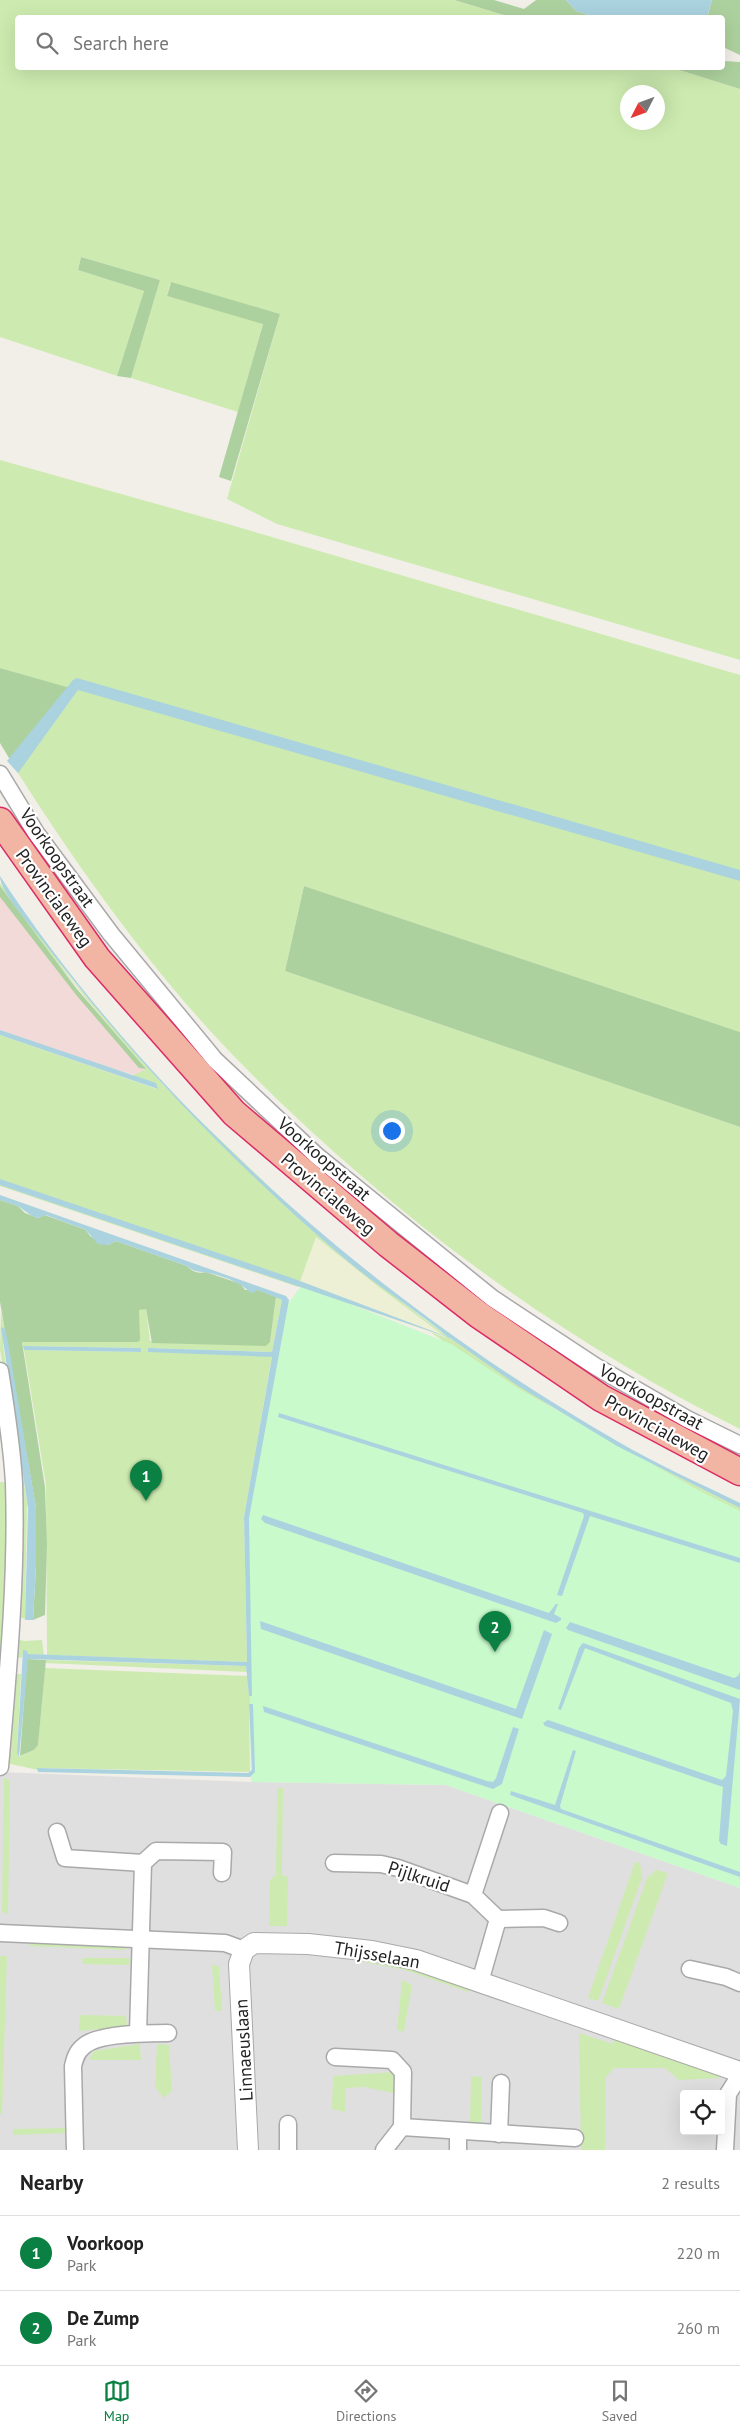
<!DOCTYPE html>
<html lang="en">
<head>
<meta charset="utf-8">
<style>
	:root { --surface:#fff; --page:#f2f2f2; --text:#222; --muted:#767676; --line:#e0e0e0; --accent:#0b8043 }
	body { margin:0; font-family:"PT Sans",sans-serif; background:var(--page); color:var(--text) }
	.controls { position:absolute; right:15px; bottom:15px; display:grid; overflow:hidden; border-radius:5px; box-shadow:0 5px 20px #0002 }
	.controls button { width:45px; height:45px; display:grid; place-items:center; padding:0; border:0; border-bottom:1px solid var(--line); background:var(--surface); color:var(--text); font:25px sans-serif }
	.compass { position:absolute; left:620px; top:85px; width:45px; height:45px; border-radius:50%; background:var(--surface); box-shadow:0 5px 20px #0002; rotate:228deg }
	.you { position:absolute; left:391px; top:1130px; width:18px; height:18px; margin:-12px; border:4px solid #fff; border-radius:50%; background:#1a73e8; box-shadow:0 0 0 8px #1a73e833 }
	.badge { display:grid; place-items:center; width:32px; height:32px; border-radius:50%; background:var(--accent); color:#fff; font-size:16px; font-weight:700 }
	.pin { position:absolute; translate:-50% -41px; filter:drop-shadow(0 1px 2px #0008) }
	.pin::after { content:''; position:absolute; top:26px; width:18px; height:15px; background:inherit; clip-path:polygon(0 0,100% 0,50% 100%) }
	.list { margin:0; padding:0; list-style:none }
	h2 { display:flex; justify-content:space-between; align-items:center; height:65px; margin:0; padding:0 20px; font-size:21px }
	h2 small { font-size:16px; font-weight:400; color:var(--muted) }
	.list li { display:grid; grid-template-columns:32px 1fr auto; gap:15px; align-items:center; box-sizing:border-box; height:75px; padding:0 20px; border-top:1px solid var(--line) }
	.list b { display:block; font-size:19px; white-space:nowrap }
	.list p { margin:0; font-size:16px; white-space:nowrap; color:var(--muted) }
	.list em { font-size:16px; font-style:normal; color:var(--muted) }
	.icon { flex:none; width:28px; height:28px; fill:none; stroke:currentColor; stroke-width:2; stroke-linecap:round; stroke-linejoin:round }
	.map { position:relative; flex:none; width:740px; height:2150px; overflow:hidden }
	.search { position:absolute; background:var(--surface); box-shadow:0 5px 20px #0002; left:15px; right:15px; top:15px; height:55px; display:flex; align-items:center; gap:12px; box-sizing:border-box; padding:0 18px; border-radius:5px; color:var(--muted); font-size:19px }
	.sheet { height:215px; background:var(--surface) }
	nav { display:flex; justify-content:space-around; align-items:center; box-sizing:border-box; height:70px; border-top:1px solid var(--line); background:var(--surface); font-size:14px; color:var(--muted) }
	nav a { display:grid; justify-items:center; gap:2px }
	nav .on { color:var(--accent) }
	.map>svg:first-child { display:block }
	.residential { fill:#e0dfdf; fill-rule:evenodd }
	.commercial { fill:#f2dad9 }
	.farmland { fill:#eef0d5 }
	.grass { fill:#cdebb0; fill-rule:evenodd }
	.forest { fill:#add19e }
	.park { fill:#c8facc }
	.water { fill:#aad3df }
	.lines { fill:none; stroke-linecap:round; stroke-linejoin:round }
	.minor-casing { stroke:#a9a9a9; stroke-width:19 }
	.tertiary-casing { stroke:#a9a9a9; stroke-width:22 }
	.trunk-casing { stroke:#dc2a67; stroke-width:29 }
	.minor { stroke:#fff; stroke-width:16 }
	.tertiary { stroke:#fff; stroke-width:20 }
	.trunk { stroke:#f2b4a3; stroke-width:26 }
	.labels { text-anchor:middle; stroke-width:4.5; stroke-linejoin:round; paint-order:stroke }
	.street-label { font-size:18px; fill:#222; stroke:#fff }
</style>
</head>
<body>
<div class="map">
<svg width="740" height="2150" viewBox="0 0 740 2150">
	<rect width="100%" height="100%" fill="#f2efe9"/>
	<path class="residential" d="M0 1772 251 1782 446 1785 740 1888V2150H0ZM684 2094H721V2131H684Z"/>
	<path class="commercial" d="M0 886 76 988 158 1082 62 1053 0 1030Z"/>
	<path class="farmland" d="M316 1237 423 1321 449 1339 298 1287Z"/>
	<g class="grass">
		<path d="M0 0H454L511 17 18 18V68H673L740 89V660L277 524 227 499 280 314 170 283 167 296 263 323 238 412 131 378 160 280 81 257 78 270 144 291 117 376 0 337ZM628 92H658V122H628Z"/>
		<path d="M0 460 221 522 740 675V1032L304 886 285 971 740 1127V1429C548 1333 377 1204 228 1050 149 967 79 869 18 773L77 691 0 668Z"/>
		<path d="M0 883 73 981 165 1087 346 1260 450 1338 550 1406 617 1446 740 1508V1516L696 1493 484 1369 430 1332 447 1338 380 1288 316 1237 298 1287 0 1186V1035L157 1089 152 1084 132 1076 146 1069C95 1010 45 950 0 886Z"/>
		<path d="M276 1297 282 1300 272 1352 148 1348V1351L272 1356 244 1517 247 1662 47 1655 46 1485 24 1350 141 1352V1348L23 1346 22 1342H138L139 1309H146L150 1341 270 1342Z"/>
		<path d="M1 1311 5 1329 3 1345 27 1503 25 1619 18 1617 23 1532 18 1458 0 1350Z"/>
		<path d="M0 1482H7L11 1552 0 1678Z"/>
		<path d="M17 1639 24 1641 42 1640 44 1655 27 1654 23 1651 22 1658 16 1657Z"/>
		<path d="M46 1660 246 1666 247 1672 45 1663Z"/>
		<path d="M45 1668 248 1676 249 1696H252L253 1704H249L250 1772 38 1768V1770L6 1763 15 1674H21L17 1753 19 1757 34 1750 38 1745Z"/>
		<path d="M4 1778 10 1780 8 1915 2 1911Z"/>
		<path d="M277 1788H283L282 1875 288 1877 287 1926H269L270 1880 276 1875Z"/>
		<path d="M635 1862 640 1863 642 1878 598 2001 588 1998Z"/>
		<path d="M656 1870 668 1873 619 2009 602 2003 647 1878Z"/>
		<path d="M27 1939 125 1944V1950L30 1946Z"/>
		<path d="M0 1956H7L2 2114H0Z"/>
		<path d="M338 1957 398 1963 472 1986 468 1992 405 1970Z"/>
		<path d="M82 1958H130L129 1965 83 1964Z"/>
		<path d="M212 1964 219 1967 222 2011H215Z"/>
		<path d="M402 1980 412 1985 404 2032 397 2030Z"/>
		<path d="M80 2015 126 2016 127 2027 79 2031Z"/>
		<path d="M579 2033 613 2044V2036L722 2074 720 2078 679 2080 665 2068H614L606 2077 605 2150H581Z"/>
		<path d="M140 2044 141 2060H89L94 2051Z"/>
		<path d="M157 2044 169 2045 172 2091 164 2098 155 2087Z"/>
		<path d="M395 2072 394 2093 364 2087 346 2088 345 2112 332 2109 333 2076Z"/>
		<path d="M471 2076 482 2077 481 2123H470Z"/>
		<path d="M66 2128 65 2133 13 2135V2129Z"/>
	</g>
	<g class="forest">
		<path d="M454 0H494L524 9 536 0H566L576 11 595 17H511Z"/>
		<path d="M712 0H740V55L723 47 722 18H707Z"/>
		<path d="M723 61 740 62V89L673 68H722Z"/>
		<path d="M81 257 160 280 131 378 117 376 144 291 78 270Z"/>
		<path d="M171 282 280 314 231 481 219 477 263 324 167 296Z"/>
		<path d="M0 668 77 690 18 773 0 743Z"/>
		<path d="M0 886 76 988 146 1069 139 1068 77 996 0 897Z"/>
		<path d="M304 886 740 1032V1127L285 971Z"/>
		<path d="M0 1200 18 1206 25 1213 38 1218 45 1215 86 1230 90 1236 108 1245 116 1241 187 1266C193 1272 198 1274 206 1272L241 1284 245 1290H258L276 1297 270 1342 266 1346 152 1343 146 1309 139 1310 140 1340 138 1342H22L45 1487 47 1544 45 1615 33 1620 36 1567V1508L0 1302Z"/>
		<path d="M27 1659 46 1660 38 1745 34 1750 20 1756Z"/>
	</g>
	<path class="park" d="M302 1285 451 1344 521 1390 698 1490 740 1511V1888L446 1785 251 1782 248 1522 287 1305Z"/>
	<g class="water">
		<path d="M566 0H712L707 17H595L576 11Z"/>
		<path d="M77 678 740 870V881L78 690 18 773 7 761 73 680Z"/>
		<path d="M0 876C150 1104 381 1306 617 1441 656 1464 699 1483 740 1503V1508L617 1446 518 1386 450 1338 0 1185V1179L292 1278 448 1337C415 1309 378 1287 345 1259 234 1165 133 1059 45 944 34 929 0 893 0 876Z"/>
		<path d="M0 1030 156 1083 158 1089 0 1035Z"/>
		<path d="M0 1195 286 1296 289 1300 249 1518 252 1696H249L246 1666 28 1659 19 1757 17 1753 23 1650 27 1651 28 1654 247 1662 244 1517 272 1357 148 1352V1348L272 1352 282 1300 258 1290 252 1293C246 1290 244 1286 239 1284 231 1279 218 1275 209 1273 200 1271 195 1273 187 1266L116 1241 108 1245 98 1244 86 1230 46 1215 38 1218 32 1216 18 1206 0 1200Z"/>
		<path d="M1 1327 5 1329 8 1342 36 1508V1567L33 1620H25L28 1508Z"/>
		<path d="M23 1346 141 1348V1352L24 1350Z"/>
		<path d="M279 1413 740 1558V1563L590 1516 562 1596 557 1595 584 1516 583 1513 278 1417Z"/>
		<path d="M263 1515 549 1613 556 1604H558L554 1614 561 1618V1620L556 1623 265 1523 261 1519Z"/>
		<path d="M260 1621 516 1709 544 1630 552 1634 522 1719 261 1629Z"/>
		<path d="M570 1622 734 1678 738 1676 740 1672V1690L568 1630 566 1628Z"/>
		<path d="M583 1643 740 1699 727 1846 721 1844 719 1841 723 1787 545 1726 543 1723 548 1720 722 1780 726 1776 733 1711 731 1703 585 1648 561 1710 558 1709 579 1648Z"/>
		<path d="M249 1704H253L255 1772 250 1777 38 1772 37 1768 248 1773 252 1770Z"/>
		<path d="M263 1706 487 1781 493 1782 496 1778 513 1727 519 1729 502 1784 493 1789 264 1712Z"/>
		<path d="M573 1750 576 1751 560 1806 561 1809 740 1872V1877L510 1795 511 1791 555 1805Z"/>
	</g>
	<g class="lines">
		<g class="minor-casing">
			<g id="minor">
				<path d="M0 774 36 833 111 934 215 1060 317 1156 492 1298 595 1366 687 1419 740 1445"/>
				<path d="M0 1371C6 1408 12 1445 14 1483 17 1578 8 1673 0 1767"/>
				<path d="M57 1832 65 1858 143 1863 156 1851 223 1852 222 1873"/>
				<path d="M334 1863 381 1864 398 1868 473 1895 498 1919 480 1982"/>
				<path d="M473 1895 500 1813"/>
				<path d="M498 1919 544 1918 559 1923"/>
				<path d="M0 1933 225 1943 244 1950"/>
				<path d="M690 1969 726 1977 740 1983"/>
				<path d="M138 2033 143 1863"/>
				<path d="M335 2057 392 2060 403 2072 402 2127 384 2150"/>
				<path d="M402 2127 575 2138"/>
				<path d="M458 2132V2150"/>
				<path d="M499 2134 501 2083"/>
				<path d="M75 2150 73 2066C75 2058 77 2051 84 2046 98 2033 149 2033 168 2033"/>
				<path d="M288 2150V2124"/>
				<path d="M725 2150 728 2094 735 2083 740 2070"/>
			</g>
		</g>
		<g class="tertiary-casing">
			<path id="tertiary" d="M248 2150 239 1964 244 1950 254 1943 308 1944 372 1951 416 1960 740 2072"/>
		</g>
		<g class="trunk-casing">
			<path id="trunk" d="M0 821 97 958 234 1113 388 1244 479 1315 601 1398 740 1472"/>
		</g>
		<use href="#minor" class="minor"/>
		<use href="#tertiary" class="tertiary"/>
		<use href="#trunk" class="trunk"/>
	</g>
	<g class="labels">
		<g class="street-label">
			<text transform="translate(57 858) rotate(55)" y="6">Voorkoopstraat</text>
			<text transform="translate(54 898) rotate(54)" y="6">Provincialeweg</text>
			<text transform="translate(324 1159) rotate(41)" y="6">Voorkoopstraat</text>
			<text transform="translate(328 1194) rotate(40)" y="6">Provincialeweg</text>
			<text transform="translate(651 1397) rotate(29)" y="6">Voorkoopstraat</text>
			<text transform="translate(657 1428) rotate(29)" y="6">Provincialeweg</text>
			<text transform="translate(419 1877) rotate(18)" y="6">Pijlkruid</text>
			<text transform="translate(377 1955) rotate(10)" y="6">Thijsselaan</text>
			<text transform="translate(244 2050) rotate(-93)" y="6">Linnaeuslaan</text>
		</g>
	</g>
</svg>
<div class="controls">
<button><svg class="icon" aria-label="locate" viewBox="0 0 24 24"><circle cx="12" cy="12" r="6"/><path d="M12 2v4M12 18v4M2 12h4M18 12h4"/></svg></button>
</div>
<svg class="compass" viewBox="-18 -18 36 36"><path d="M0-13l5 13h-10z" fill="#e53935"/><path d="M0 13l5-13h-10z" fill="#767676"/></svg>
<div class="you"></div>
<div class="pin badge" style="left:146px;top:1501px">1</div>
<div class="pin badge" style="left:495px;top:1652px">2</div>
<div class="search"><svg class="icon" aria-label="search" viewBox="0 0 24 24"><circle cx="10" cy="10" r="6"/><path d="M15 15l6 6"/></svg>Search here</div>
</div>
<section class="sheet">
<h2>Nearby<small>2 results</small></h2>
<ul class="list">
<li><span class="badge">1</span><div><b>Voorkoop</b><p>Park</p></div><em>220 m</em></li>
<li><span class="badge">2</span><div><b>De Zump</b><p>Park</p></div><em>260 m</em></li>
</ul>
</section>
<nav>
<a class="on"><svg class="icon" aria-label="map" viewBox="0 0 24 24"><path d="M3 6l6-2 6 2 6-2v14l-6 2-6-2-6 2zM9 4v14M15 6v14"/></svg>Map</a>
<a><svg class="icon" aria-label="directions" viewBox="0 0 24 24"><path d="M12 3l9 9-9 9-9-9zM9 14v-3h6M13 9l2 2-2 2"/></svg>Directions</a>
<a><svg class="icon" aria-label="saved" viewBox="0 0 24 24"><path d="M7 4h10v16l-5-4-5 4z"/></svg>Saved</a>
</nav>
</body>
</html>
